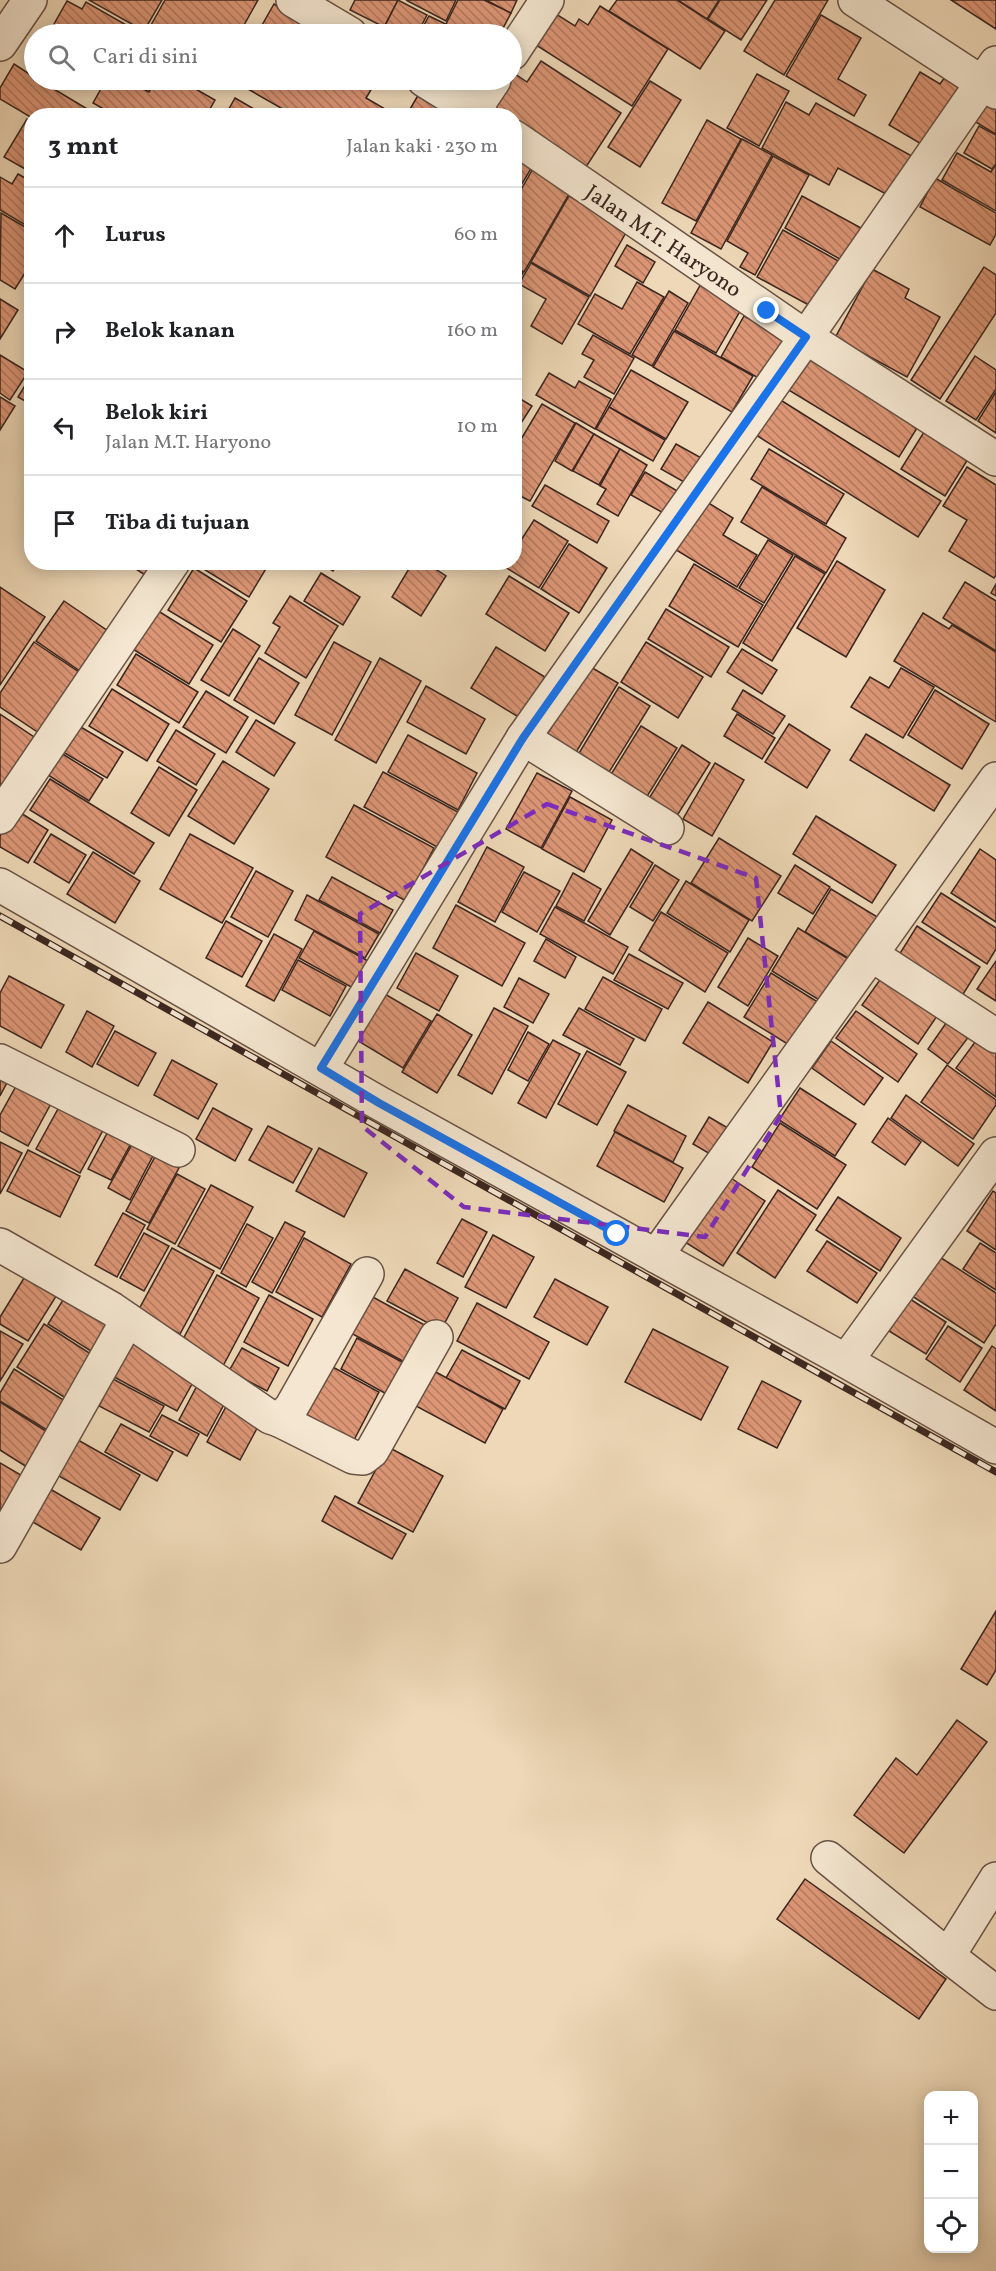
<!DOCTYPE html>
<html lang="id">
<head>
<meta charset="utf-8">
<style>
	:root { --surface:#fff; --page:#f6f6f6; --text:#202124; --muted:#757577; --line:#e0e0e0 }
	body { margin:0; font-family:Vollkorn,serif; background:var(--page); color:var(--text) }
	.controls { position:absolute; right:18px; bottom:18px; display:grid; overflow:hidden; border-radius:12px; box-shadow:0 3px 15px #0003 }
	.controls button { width:54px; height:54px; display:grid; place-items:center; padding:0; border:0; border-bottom:2px solid var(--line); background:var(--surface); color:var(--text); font:30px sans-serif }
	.stop { position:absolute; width:18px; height:18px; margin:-14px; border:4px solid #1a73e8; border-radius:50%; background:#fff }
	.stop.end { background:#1a73e8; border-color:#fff; box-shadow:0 2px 6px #0008 }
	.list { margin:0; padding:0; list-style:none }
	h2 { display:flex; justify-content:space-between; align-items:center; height:78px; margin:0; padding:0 24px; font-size:26px }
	h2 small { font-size:20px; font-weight:400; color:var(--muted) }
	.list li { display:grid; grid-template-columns:39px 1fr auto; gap:18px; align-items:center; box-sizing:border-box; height:96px; padding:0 24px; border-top:2px solid var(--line) }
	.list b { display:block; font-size:22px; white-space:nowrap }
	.list p { margin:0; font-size:20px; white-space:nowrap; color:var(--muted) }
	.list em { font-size:20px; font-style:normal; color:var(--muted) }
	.icon { flex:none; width:33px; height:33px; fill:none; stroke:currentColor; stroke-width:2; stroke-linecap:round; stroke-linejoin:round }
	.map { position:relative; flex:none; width:996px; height:2271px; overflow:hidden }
	.search { position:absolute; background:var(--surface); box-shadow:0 3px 15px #0003; left:24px; top:24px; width:498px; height:66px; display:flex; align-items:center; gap:15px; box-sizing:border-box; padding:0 21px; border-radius:33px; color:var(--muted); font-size:22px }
	.panel { position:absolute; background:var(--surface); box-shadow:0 3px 15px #0003; left:24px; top:108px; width:498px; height:462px; border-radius:24px }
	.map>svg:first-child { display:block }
	.building { fill:url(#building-back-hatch); stroke:#3b261f; stroke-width:1.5 }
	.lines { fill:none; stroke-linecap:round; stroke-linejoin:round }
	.minor-casing { stroke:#685245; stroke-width:36 }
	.minor { stroke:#f4e6d0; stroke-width:33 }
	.rail-casing { stroke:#3b261f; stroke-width:7 }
	.rail { stroke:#f4e6d0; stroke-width:4.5; stroke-dasharray:14; stroke-linecap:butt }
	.route { stroke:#1a73e8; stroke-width:8 }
	.marked { fill:none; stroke:#7b2cbf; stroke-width:4.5; stroke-dasharray:12 8; stroke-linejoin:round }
	.labels { text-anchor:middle; stroke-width:4.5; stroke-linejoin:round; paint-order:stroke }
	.street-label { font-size:22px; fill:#3b261f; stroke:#f4e6d0 }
</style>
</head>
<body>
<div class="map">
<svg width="996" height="2271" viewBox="0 0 996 2271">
	<defs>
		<pattern id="building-back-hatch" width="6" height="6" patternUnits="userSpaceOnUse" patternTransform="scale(1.5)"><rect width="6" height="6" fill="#dc9676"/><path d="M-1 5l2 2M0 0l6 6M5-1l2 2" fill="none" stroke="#b47a60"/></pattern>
	</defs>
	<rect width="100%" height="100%" fill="#eed8b7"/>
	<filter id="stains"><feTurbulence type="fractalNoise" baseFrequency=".00333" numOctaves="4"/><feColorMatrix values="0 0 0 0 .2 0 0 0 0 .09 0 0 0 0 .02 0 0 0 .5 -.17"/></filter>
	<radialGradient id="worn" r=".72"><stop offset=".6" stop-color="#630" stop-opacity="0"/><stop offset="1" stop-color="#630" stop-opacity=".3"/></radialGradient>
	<g class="building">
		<path d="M89 0H162L144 31Z"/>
		<path d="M165 0H258L239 34H146Z"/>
		<path d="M355 0H398L384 27 350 10Z"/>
		<path d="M398 0 427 15 417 34H381Z"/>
		<path d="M406 0H456L446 21Z"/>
		<path d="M458 0H484L511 13 500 34H467L446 24Z"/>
		<path d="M486 0H517L511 13Z"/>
		<path d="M617 0H677L725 31 700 69 609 11Z"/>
		<path d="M678 0H719L707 19Z"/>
		<path d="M720 0H767L741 40 708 19Z"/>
		<path d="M775 0H828L784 75 744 51Z"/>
		<path d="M951 0H996V29Z"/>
		<path d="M67 1 82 9 86 2 142 34H51L49 33Z"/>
		<path d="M274 4 309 24 303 34H257Z"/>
		<path d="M600 6 668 49 632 106 536 45 556 14 575 26 579 19 588 25Z"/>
		<path d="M821 15 861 38 838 79 866 95 854 116 786 76Z"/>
		<path d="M429 16 466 34H419Z"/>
		<path d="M541 61 621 113 584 170 514 126V116H499L489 109 508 80H512V72L527 82Z"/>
		<path d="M14 64 34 77V80H39L94 113 92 116H32V118L0 99V88Z"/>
		<path d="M920 72 940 84 945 77 963 88 928 148 889 125Z"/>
		<path d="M757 74 789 91 759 146 727 128Z"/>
		<path d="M106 80H126L149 92 156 80H180L215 100 206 116H179L169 110 165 116H116L93 103Z"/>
		<path d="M129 80H154L148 90Z"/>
		<path d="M232 80H377L366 98 397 116H295Z"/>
		<path d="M650 81 681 100 640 167 608 147Z"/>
		<path d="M424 85 458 116H406Z"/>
		<path d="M989 95 996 99V134L974 121Z"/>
		<path d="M235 98 266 116H225Z"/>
		<path d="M786 102 809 115 816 103 919 160 897 200 838 168 829 185 762 148Z"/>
		<path d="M27 119 32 122V173L4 157Z"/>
		<path d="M707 120 741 139 696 221 662 203Z"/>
		<path d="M979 126 996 135V164L992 169 964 153Z"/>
		<path d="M742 139 772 155 721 249 691 233Z"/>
		<path d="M957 153 991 172 996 164V211L942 180Z"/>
		<path d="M514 156 532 167 514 197Z"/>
		<path d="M773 156 809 175 755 275 740 267 748 253 727 241Z"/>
		<path d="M534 167 572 189 524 272 514 267V202Z"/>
		<path d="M18 174 32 182V229L0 210V177L12 184Z"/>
		<path d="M935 178 996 213V234L990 245 920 207Z"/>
		<path d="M569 196 628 229 590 296 531 262Z"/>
		<path d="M802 196 863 229 845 262 785 228Z"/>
		<path d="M1 213 32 231V262L15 289 0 280Z"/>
		<path d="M783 230 842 263 816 309 757 277Z"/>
		<path d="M627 245 655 262 643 283 615 266Z"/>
		<path d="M531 263 589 297 562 344 531 326 546 299 519 284Z"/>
		<path d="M984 267 996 275V313L940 399 911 380Z"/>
		<path d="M514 269 523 273 514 288Z"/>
		<path d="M872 269 909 289 905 298 940 317 907 377 835 338Z"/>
		<path d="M32 273V289L25 286Z"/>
		<path d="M637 282 664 297 630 354 578 324 595 294 622 309Z"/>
		<path d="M702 282 743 306 716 353 675 330Z"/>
		<path d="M669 291 688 303 652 366 632 355Z"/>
		<path d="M0 299 18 310 0 339Z"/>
		<path d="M744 316 792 343 769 384 721 357Z"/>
		<path d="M674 331 753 376 732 412 653 367Z"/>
		<path d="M593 335 634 358 614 394 584 377 594 360 582 354Z"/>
		<path d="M810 350 922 420 899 457 787 389Z"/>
		<path d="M0 355 28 372 10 400 0 393Z"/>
		<path d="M975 356 996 370V389L976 420 946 401Z"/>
		<path d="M631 370 688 402 666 439 609 407Z"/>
		<path d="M549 373 575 388 579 381 611 399 595 429 536 395Z"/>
		<path d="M32 374V405L18 397Z"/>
		<path d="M996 392V433L978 421Z"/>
		<path d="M514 395 532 406 514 434Z"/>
		<path d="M0 397 15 406 0 430Z"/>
		<path d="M779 399 941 501 918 537 756 435Z"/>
		<path d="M542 404 575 423 530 501 514 493V451Z"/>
		<path d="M609 407 665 440 653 461 596 429Z"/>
		<path d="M576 423 594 434 572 471 555 461Z"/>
		<path d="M929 424 973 451 945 496 901 469Z"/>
		<path d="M594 434 620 449 599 485 573 471Z"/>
		<path d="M676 444 705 460 691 486 661 469Z"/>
		<path d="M620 449 647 465 618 516 597 504 606 489 600 486Z"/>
		<path d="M769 449 844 494 826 524 751 479Z"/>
		<path d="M967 467 996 485V575L994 578 949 551 967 520 943 506Z"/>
		<path d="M645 472 679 492 667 515 631 495Z"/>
		<path d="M545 485 609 521 597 543 532 506Z"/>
		<path d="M762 487 846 538 826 573 741 522Z"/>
		<path d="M702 499 733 518 723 535 757 555 737 587 673 548Z"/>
		<path d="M534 520 568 541 539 588 505 567 507 562H514V551Z"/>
		<path d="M768 540 793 555 764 603 739 588Z"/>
		<path d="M569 544 607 568 579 613 541 589Z"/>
		<path d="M795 556 825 574 772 661 743 643Z"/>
		<path d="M837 561 885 590 846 657 797 628Z"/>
		<path d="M125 562H153L145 575Z"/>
		<path d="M198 562H270L249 597 197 565Z"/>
		<path d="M319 562H339L333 571Z"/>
		<path d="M413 562H425L446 576 421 616 392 597Z"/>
		<path d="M438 562H451L447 568Z"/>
		<path d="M694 564 763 605 738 647 669 606Z"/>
		<path d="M194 568 247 601 221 642 168 610Z"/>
		<path d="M321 573 360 597 343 625 304 601Z"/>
		<path d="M509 576 569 613 545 651 486 614Z"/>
		<path d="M965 582 996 601V651L943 618Z"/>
		<path d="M996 584V596L991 593Z"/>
		<path d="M0 587 45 617 0 685Z"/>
		<path d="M290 596 338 626 306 678 265 653 280 627 273 623Z"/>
		<path d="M64 601 108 631 80 671 36 641Z"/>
		<path d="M155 609 213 645 189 684 131 648Z"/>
		<path d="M666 609 729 647 711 677 648 639Z"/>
		<path d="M923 613 949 629 952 625 996 652V722L894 661Z"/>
		<path d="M233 629 260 646 229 696 201 680Z"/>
		<path d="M34 642 79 672 39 733 0 707V693Z"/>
		<path d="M334 642 371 662 332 735 295 715Z"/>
		<path d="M646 642 703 677 678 718 621 682Z"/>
		<path d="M496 647 545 677 520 718 471 688Z"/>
		<path d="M742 649 777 670 762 694 727 672Z"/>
		<path d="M136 654 198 692 179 723 117 685Z"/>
		<path d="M259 658 299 683 274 724 234 700Z"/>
		<path d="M380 658 421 681 376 763 335 740Z"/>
		<path d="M589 666 618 683 572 759 543 741Z"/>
		<path d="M901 668 934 687 903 738 851 707 870 677 889 688Z"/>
		<path d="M426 686 485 719 466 754 407 722Z"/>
		<path d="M619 687 650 706 606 777 576 758Z"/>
		<path d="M112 689 169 724 147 761 89 726Z"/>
		<path d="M743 690 785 716 773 734 732 709Z"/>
		<path d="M935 690 989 724 962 769 908 735Z"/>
		<path d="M206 691 248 717 226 753 183 727Z"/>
		<path d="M0 714 37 739 0 793Z"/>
		<path d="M737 714 775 738 762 759 724 736Z"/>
		<path d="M256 720 295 743 274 776 236 752Z"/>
		<path d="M789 724 830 750 807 788 765 762Z"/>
		<path d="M79 726 123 752 107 778 63 752Z"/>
		<path d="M641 726 677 748 646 798 610 776Z"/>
		<path d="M176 730 215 754 196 785 157 761Z"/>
		<path d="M866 734 950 785 934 811 850 760Z"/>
		<path d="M408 735 477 773 458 810 388 772Z"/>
		<path d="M682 745 710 763 673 822 645 805Z"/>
		<path d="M61 753 103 779 89 801 48 775Z"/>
		<path d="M223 761 269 789 234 844 188 816Z"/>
		<path d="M715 763 744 780 712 836 683 819Z"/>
		<path d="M159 767 197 790 169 836 131 813Z"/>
		<path d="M383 772 458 812 439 848 364 807Z"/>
		<path d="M537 773 572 791 541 848 506 829Z"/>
		<path d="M50 779 154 843 134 874 30 810Z"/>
		<path d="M570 797 612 820 584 872 542 849Z"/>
		<path d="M354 805 434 848 406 901 326 857Z"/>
		<path d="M16 810 48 830 28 863 0 847V836Z"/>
		<path d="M816 816 896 865 872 903 793 854Z"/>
		<path d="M51 834 86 855 69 883 34 862Z"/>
		<path d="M190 834 253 868 222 923 160 889Z"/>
		<path d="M719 838 781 876 752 921 691 883Z"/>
		<path d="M487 847 524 867 495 922 458 902Z"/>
		<path d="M631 849 653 863 610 935 588 921Z"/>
		<path d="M980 849 996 860V922L951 893Z"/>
		<path d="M93 852 140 881 115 923 67 894Z"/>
		<path d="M655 865 679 880 653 921 630 907Z"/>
		<path d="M795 865 830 887 813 914 778 893Z"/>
		<path d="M256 871 293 891 268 937 231 917Z"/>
		<path d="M524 872 560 891 537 932 502 912Z"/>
		<path d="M573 873 601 889 584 921 556 906Z"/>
		<path d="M332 877 393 910 380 933 319 900Z"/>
		<path d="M686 881 749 920 730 952 667 913Z"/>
		<path d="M831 889 879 918 853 961 805 932Z"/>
		<path d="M941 893 996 928V949L987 964 922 922Z"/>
		<path d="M307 895 379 934 365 958 295 920Z"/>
		<path d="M456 905 525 943 502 986 433 948Z"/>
		<path d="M555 907 628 947 613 974 540 934Z"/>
		<path d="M661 912 728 953 705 992 639 950Z"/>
		<path d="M226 921 262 941 242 977 206 958Z"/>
		<path d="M917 926 980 967 962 996 899 955Z"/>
		<path d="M798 928 850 960 824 1003 772 971Z"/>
		<path d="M314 931 368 961 353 988 299 958Z"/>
		<path d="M274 934 302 949 274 1001 246 986Z"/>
		<path d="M748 938 778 956 748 1006 718 987Z"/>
		<path d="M546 939 576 957 565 978 534 961Z"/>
		<path d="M416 953 458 976 439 1011 397 988Z"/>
		<path d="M629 954 683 983 668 1009 614 980Z"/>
		<path d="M298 960 346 986 330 1016 282 990Z"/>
		<path d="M996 961V1001L977 989Z"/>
		<path d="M771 973 821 1004 794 1048 744 1017Z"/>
		<path d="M9 976 64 1005 41 1048 0 1026V993Z"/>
		<path d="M603 977 662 1009 645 1041 585 1009Z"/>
		<path d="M882 977 937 1016 918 1044 862 1005Z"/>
		<path d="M519 978 549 994 533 1023 504 1007Z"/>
		<path d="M378 990 431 1021 403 1068 350 1036Z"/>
		<path d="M708 1002 773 1042 748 1083 683 1043Z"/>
		<path d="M494 1008 528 1026 492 1094 458 1075Z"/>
		<path d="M579 1008 634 1039 620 1065 563 1035Z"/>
		<path d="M87 1011 114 1026 92 1067 66 1052Z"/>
		<path d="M856 1011 917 1054 898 1082 836 1038Z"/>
		<path d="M437 1014 472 1035 437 1093 402 1072Z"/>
		<path d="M951 1016 973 1031 948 1064 928 1049Z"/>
		<path d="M115 1031 156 1053 138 1086 97 1064Z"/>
		<path d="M528 1032 549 1044 528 1081 508 1070Z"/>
		<path d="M978 1038 996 1051V1097L956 1068Z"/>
		<path d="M553 1040 580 1054 546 1118 518 1103Z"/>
		<path d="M831 1041 883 1078 864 1105 812 1068Z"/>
		<path d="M587 1051 626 1072 597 1125 558 1104Z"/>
		<path d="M172 1060 217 1084 198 1119 154 1095Z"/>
		<path d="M947 1065 996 1100V1105L973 1139 921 1102Z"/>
		<path d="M0 1072 10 1077 0 1096Z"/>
		<path d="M20 1079 54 1098 28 1146 0 1131V1115Z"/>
		<path d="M800 1088 856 1124 835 1156 779 1120Z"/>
		<path d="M906 1095 974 1144 958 1166 891 1118Z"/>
		<path d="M64 1098 108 1121 80 1173 36 1149Z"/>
		<path d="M628 1105 686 1136 673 1162 614 1131Z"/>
		<path d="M213 1108 252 1129 235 1161 196 1139Z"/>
		<path d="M709 1117 733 1131 717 1158 693 1144Z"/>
		<path d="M888 1118 921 1142 905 1165 872 1142Z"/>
		<path d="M780 1123 846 1165 817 1209 752 1167Z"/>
		<path d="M112 1124 135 1136 111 1180 88 1169Z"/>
		<path d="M268 1126 312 1149 293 1183 249 1160Z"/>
		<path d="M615 1132 683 1168 664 1202 597 1166Z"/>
		<path d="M135 1139 156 1150 130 1200 108 1188Z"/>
		<path d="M0 1142 22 1153 0 1194Z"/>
		<path d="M319 1148 367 1173 344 1217 296 1191Z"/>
		<path d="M28 1150 80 1176 60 1217 7 1191Z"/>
		<path d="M157 1153 180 1166 149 1223 126 1211Z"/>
		<path d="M177 1174 205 1189 175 1244 147 1229Z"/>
		<path d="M728 1176 765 1201 723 1266 685 1242Z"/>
		<path d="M211 1185 253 1207 220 1269 178 1246Z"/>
		<path d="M778 1190 816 1215 775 1278 737 1253Z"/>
		<path d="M993 1191 996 1193V1250L967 1231Z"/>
		<path d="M838 1197 901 1238 880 1271 816 1230Z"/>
		<path d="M123 1213 145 1225 117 1277 95 1265Z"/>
		<path d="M462 1219 487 1232 463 1277 437 1263Z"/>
		<path d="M285 1222 305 1232 272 1293 252 1282Z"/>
		<path d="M247 1224 273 1238 246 1287 221 1273Z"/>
		<path d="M144 1233 169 1246 144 1291 120 1278Z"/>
		<path d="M493 1235 534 1257 506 1308 465 1287Z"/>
		<path d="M304 1238 351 1264 322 1317 276 1292Z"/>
		<path d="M827 1241 877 1273 857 1303 807 1271Z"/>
		<path d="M980 1243 996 1253V1290L963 1269Z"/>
		<path d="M172 1248 214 1271 180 1334 138 1311Z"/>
		<path d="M935 1254 996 1293V1324L984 1343 909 1294Z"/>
		<path d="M405 1269 458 1298 441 1330 387 1301Z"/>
		<path d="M29 1270 60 1290 28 1341 0 1324V1317Z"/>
		<path d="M217 1275 259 1298 223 1366 181 1343Z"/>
		<path d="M555 1279 608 1307 587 1345 534 1317Z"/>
		<path d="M68 1292 113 1321 94 1353 48 1324Z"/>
		<path d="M269 1295 313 1319 288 1366 244 1342Z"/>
		<path d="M369 1295 432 1329 412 1366 349 1332Z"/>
		<path d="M910 1299 946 1322 926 1354 889 1331Z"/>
		<path d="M477 1303 549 1342 529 1379 457 1341Z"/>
		<path d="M44 1324 94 1356 67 1399 17 1367Z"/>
		<path d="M948 1326 982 1348 960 1382 926 1359Z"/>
		<path d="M653 1329 728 1367 701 1420 625 1382Z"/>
		<path d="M0 1331 23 1344 0 1381Z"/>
		<path d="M357 1338 406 1364 390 1396 341 1369Z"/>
		<path d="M133 1341 197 1375 177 1411 114 1377Z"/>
		<path d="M992 1346 996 1349V1411L964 1390Z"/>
		<path d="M242 1348 279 1368 267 1391 229 1371Z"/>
		<path d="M462 1350 520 1381 505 1409 446 1378Z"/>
		<path d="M329 1365 379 1392 354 1440 303 1413Z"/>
		<path d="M14 1369 65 1401 47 1430 0 1401V1393Z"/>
		<path d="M434 1371 503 1409 485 1443 416 1406Z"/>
		<path d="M113 1379 164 1406 149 1432 99 1406Z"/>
		<path d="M762 1381 801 1401 777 1448 738 1429Z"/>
		<path d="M199 1382 228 1397 207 1436 179 1420Z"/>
		<path d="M0 1402 52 1435 30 1469 0 1450Z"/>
		<path d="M228 1403 261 1421 240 1460 207 1442Z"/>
		<path d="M162 1415 199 1434 187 1456 150 1436Z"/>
		<path d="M121 1424 173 1452 157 1481 105 1452Z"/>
		<path d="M78 1440 140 1475 120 1510 57 1475Z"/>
		<path d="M388 1447 443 1476 413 1532 358 1503Z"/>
		<path d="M0 1463 26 1478 5 1511 0 1508Z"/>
		<path d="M50 1489 100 1518 81 1550 31 1521Z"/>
		<path d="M335 1496 406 1534 392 1559 322 1521Z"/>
		<path d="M996 1611V1670L987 1685 961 1669Z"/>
		<path d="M957 1720 987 1742 904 1853 854 1815 896 1758 917 1775Z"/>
		<path d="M805 1879 946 1979 919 2019 777 1919Z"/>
	</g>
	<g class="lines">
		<g class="minor-casing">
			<g id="minor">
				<path d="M293 0 350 34"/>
				<path d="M855 0 996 92"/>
				<path d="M0 44 30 0"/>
				<path d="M512 53 547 0"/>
				<path d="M424 80 482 116"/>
				<path d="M470 116 494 80"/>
				<path d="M514 137 806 337 996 459"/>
				<path d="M523 738 667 828"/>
				<path d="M0 817 173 562"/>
				<path d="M0 885 379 1103 846 1361 996 1447"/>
				<path d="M872 955 996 1036"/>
				<path d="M0 1061 178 1150"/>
				<path d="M321 1069 523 738 806 337 996 63"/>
				<path d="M0 1245 112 1309 270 1417 279 1420 291 1408 367 1274"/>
				<path d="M656 1256 996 779"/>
				<path d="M846 1361 996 1154"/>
				<path d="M279 1420 353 1457 363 1458 372 1451 436 1337"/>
				<path d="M0 1546 127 1321"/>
				<path d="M828 1858 948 1956"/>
				<path d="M996 1879 948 1956 996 1993"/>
			</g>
		</g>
		<use href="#minor" class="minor"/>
		<g class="rail-casing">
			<path id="rail" d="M0 916 996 1472"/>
		</g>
		<use href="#rail" class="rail"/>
	</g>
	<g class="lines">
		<path class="route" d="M617 1234 379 1103 321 1068 523 738 806 337 767 311"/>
	</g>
	<path class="marked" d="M547 804 756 878 781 1115 705 1237 464 1207 362 1126 360 914Z"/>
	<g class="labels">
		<g class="street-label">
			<text transform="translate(664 240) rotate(34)" y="8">Jalan M.T. Haryono</text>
		</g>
	</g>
	<rect width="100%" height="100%" filter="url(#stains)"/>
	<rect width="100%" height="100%" fill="url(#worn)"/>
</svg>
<div class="controls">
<button>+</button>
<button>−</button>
<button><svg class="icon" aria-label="locate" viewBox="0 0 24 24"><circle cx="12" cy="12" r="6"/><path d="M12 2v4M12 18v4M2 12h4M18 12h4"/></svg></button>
</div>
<div class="stop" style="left:617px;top:1234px"></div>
<div class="stop end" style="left:767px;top:311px"></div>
<div class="search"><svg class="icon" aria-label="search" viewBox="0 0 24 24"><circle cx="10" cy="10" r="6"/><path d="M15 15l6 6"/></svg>Cari di sini</div>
<section class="panel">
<h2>3 mnt<small>Jalan kaki · 230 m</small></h2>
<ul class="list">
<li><svg class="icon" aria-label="ahead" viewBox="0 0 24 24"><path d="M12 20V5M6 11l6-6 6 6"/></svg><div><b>Lurus</b></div><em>60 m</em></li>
<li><svg class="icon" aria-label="right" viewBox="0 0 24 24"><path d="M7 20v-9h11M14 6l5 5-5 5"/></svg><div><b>Belok kanan</b></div><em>160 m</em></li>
<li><svg class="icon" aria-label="left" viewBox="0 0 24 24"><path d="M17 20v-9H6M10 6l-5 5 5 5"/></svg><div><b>Belok kiri</b><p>Jalan M.T. Haryono</p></div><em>10 m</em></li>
<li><svg class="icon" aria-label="arrive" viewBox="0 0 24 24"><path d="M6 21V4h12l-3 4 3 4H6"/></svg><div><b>Tiba di tujuan</b></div></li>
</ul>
</section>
</div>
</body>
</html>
